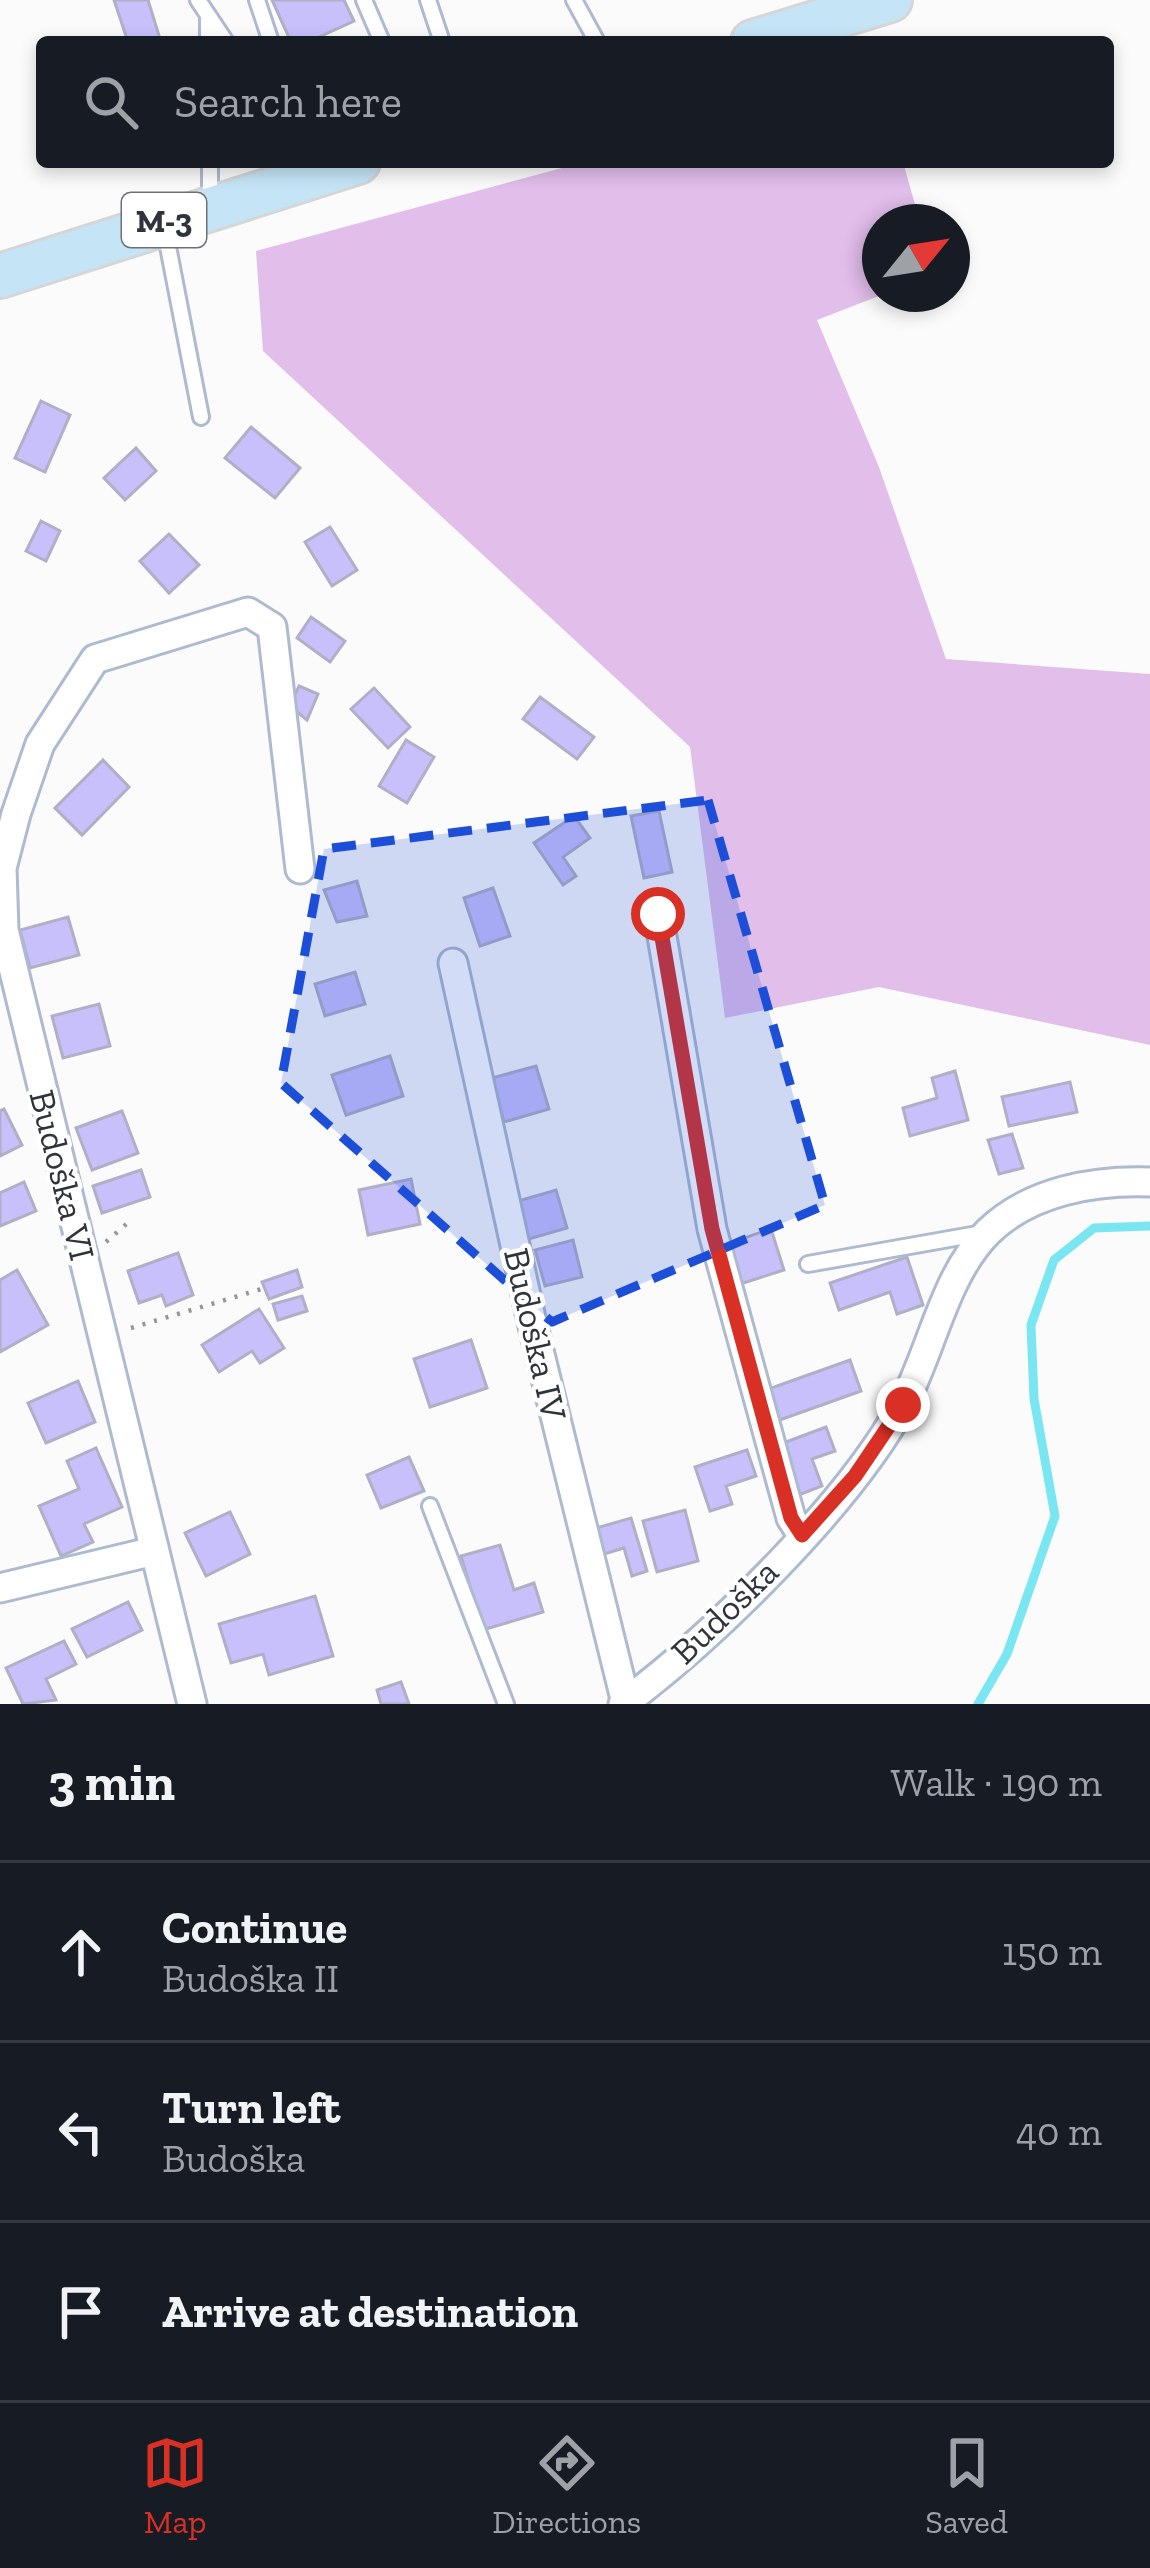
<!DOCTYPE html>
<html lang="en">
<head>
<meta charset="utf-8">
<style>
	:root { --surface:#171b24; --page:#20242c; --text:#f1f3f6; --muted:#9ea1a6; --line:#363941; --accent:#d93025 }
	body { margin:0; font-family:"Zilla Slab",serif; background:var(--page); color:var(--text) }
	.compass { position:absolute; left:862px; top:204px; width:108px; height:108px; border-radius:50%; background:var(--surface); box-shadow:0 6px 18px #0003; rotate:60deg }
	.stop { position:absolute; width:36px; height:36px; margin:-27px; border:9px solid #d93025; border-radius:50%; background:#fff }
	.stop.end { background:#d93025; border-color:#fff; box-shadow:0 3px 12px #0008 }
	.list { margin:0; padding:0; list-style:none }
	h2 { display:flex; justify-content:space-between; align-items:center; height:156px; margin:0; padding:0 48px; font-size:51px }
	h2 small { font-size:39px; font-weight:400; color:var(--muted) }
	.list li { display:grid; grid-template-columns:78px 1fr auto; gap:36px; align-items:center; box-sizing:border-box; height:180px; padding:0 48px; border-top:3px solid var(--line) }
	.list b { display:block; font-size:45px; white-space:nowrap }
	.list p { margin:0; font-size:39px; white-space:nowrap; color:var(--muted) }
	.list em { font-size:39px; font-style:normal; color:var(--muted) }
	.icon { flex:none; width:66px; height:66px; fill:none; stroke:currentColor; stroke-width:2; stroke-linecap:round; stroke-linejoin:round }
	.map { position:relative; flex:none; width:1150px; height:1704px; overflow:hidden }
	.search { position:absolute; background:var(--surface); box-shadow:0 6px 18px #0003; left:36px; right:36px; top:36px; height:132px; display:flex; align-items:center; gap:30px; box-sizing:border-box; padding:0 42px; border-radius:12px; color:var(--muted); font-size:45px }
	.sheet { height:696px; background:var(--surface) }
	nav { display:flex; justify-content:space-around; align-items:center; box-sizing:border-box; height:168px; border-top:3px solid var(--line); background:var(--surface); font-size:33px; color:var(--muted) }
	nav a { display:grid; justify-items:center; gap:6px }
	nav .on { color:var(--accent) }
	.map>svg:first-child { display:block }
	.green { fill:#e2beeb }
	.lines { fill:none; stroke-linecap:round; stroke-linejoin:round }
	.stream { stroke:#79e6f2; stroke-width:9 }
	.building { fill:#c8c0fb; stroke:#b1afc6; stroke-width:3 }
	.lane-casing { stroke:#aebacf; stroke-width:20 }
	.street-casing { stroke:#aebacf; stroke-width:33 }
	.primary-casing { stroke:#d5d6d8; stroke-width:48 }
	.path { stroke:#93969a; stroke-width:4.5; stroke-dasharray:3 9; stroke-linecap:butt }
	.lane { stroke:#fff; stroke-width:14 }
	.street { stroke:#fff; stroke-width:27 }
	.primary { stroke:#c5e5f7; stroke-width:42 }
	.route { stroke:#d93025; stroke-width:15 }
	.marked { fill:#1d4ed8; fill-opacity:0.2; stroke:#1d4ed8; stroke-width:9; stroke-dasharray:24 15; stroke-linejoin:round }
	.labels { text-anchor:middle; stroke-width:9; stroke-linejoin:round; paint-order:stroke }
	.shield { fill:#fff; stroke:#6d7176; stroke-width:3 }
	.shield-label { font-size:33px; font-weight:bold; fill:#2f343c }
	.street-label { font-size:36px; fill:#2f343c; stroke:#fff }
</style>
</head>
<body>
<div class="map">
<svg width="1150" height="1704" viewBox="0 0 1150 1704">
	<rect width="100%" height="100%" fill="#fbfbfb"/>
	<path class="green" d="M584 162H903L920 222H880L884 294 817 320 879 467 946 659 1150 674V1045L879 987 725 1018 690 747 263 351 256 251Z"/>
	<g class="lines">
		<path class="stream" d="M978 1704 1007 1654 1055 1516 1034 1399 1031 1325 1054 1260 1094 1228 1150 1226"/>
	</g>
	<g class="building">
		<path d="M114 0H148L161 42H128Z"/>
		<path d="M272 0H344L354 21 308 42H291Z"/>
		<path d="M41 401 70 415 45 472 15 458Z"/>
		<path d="M251 427 300 468 275 498 225 458Z"/>
		<path d="M136 448 156 471 125 500 104 478Z"/>
		<path d="M41 521 60 531 46 561 26 551Z"/>
		<path d="M330 527 357 570 332 586 305 542Z"/>
		<path d="M169 534 199 565 169 593 140 561Z"/>
		<path d="M311 617 345 641 330 662 297 638Z"/>
		<path d="M299 686 318 694 307 720 290 706Z"/>
		<path d="M374 688 410 727 388 748 351 709Z"/>
		<path d="M540 697 594 737 577 759 523 719Z"/>
		<path d="M406 740 434 757 407 803 379 786Z"/>
		<path d="M103 760 129 787 82 835 55 808Z"/>
		<path d="M659 811 672 872 644 878 631 816Z"/>
		<path d="M574 816 590 838 563 857 576 876 563 885 534 843Z"/>
		<path d="M357 881 367 916 337 922 324 890Z"/>
		<path d="M493 888 510 936 480 946 464 898Z"/>
		<path d="M68 917 79 955 30 968 20 930Z"/>
		<path d="M355 972 365 1004 325 1016 315 984Z"/>
		<path d="M99 1004 110 1046 63 1058 52 1016Z"/>
		<path d="M390 1056 403 1096 346 1115 332 1075Z"/>
		<path d="M536 1066 549 1109 504 1122 492 1078Z"/>
		<path d="M955 1071 968 1120 910 1136 903 1108 937 1098 932 1078Z"/>
		<path d="M1070 1082 1077 1112 1009 1126 1002 1097Z"/>
		<path d="M4 1109 22 1145 0 1156V1111Z"/>
		<path d="M122 1111 138 1153 92 1170 76 1128Z"/>
		<path d="M1012 1134 1023 1168 999 1174 988 1140Z"/>
		<path d="M141 1170 150 1197 102 1213 93 1186Z"/>
		<path d="M411 1179 420 1224 368 1235 359 1190Z"/>
		<path d="M24 1182 36 1211 0 1226V1193Z"/>
		<path d="M556 1190 567 1228 529 1239 518 1201Z"/>
		<path d="M771 1229 784 1270 737 1285 724 1245Z"/>
		<path d="M573 1240 582 1277 545 1286 535 1250Z"/>
		<path d="M178 1253 193 1295 166 1306 162 1295 139 1303 128 1271Z"/>
		<path d="M907 1257 923 1305 897 1314 890 1292 839 1310 830 1283Z"/>
		<path d="M17 1270 48 1325 0 1352V1280Z"/>
		<path d="M297 1270 302 1287 269 1299 262 1282Z"/>
		<path d="M302 1296 307 1311 278 1320 273 1304Z"/>
		<path d="M259 1309 284 1348 260 1363 252 1351 219 1372 202 1345Z"/>
		<path d="M471 1340 487 1388 430 1407 414 1359Z"/>
		<path d="M850 1360 861 1391 774 1422 763 1391Z"/>
		<path d="M78 1381 95 1422 46 1443 28 1403Z"/>
		<path d="M826 1427 835 1451 812 1459 822 1486 796 1496 778 1445Z"/>
		<path d="M96 1448 122 1507 84 1524 93 1542 61 1556 39 1506 79 1489 67 1461Z"/>
		<path d="M747 1450 756 1476 726 1486 732 1504 710 1511 695 1467Z"/>
		<path d="M409 1457 424 1491 381 1508 367 1475Z"/>
		<path d="M685 1510 698 1561 657 1572 643 1521Z"/>
		<path d="M230 1512 250 1554 206 1576 185 1533Z"/>
		<path d="M631 1518 647 1571 632 1576 624 1548 601 1555 593 1529Z"/>
		<path d="M500 1545 514 1590 534 1583 543 1612 483 1630 461 1556Z"/>
		<path d="M315 1596 333 1656 269 1675 263 1654 231 1663 219 1624Z"/>
		<path d="M128 1602 142 1630 87 1657 72 1629Z"/>
		<path d="M64 1641 76 1664 46 1679 56 1700 23 1704 6 1668Z"/>
		<path d="M401 1682 409 1704H381L377 1690Z"/>
	</g>
	<g class="lines">
		<g class="lane-casing">
			<g id="lane">
				<path d="M198 0 226 42"/>
				<path d="M257 0 271 42"/>
				<path d="M364 0 382 42"/>
				<path d="M428 0 442 42"/>
				<path d="M574 0 597 42"/>
				<path d="M208 17V42"/>
				<path d="M210 162V205"/>
				<path d="M165 231 201 417"/>
				<path d="M808 1264 983 1233"/>
				<path d="M430 1506 506 1704"/>
			</g>
		</g>
		<g class="street-casing">
			<g id="street">
				<path d="M658 913 712 1229 791 1518 802 1535"/>
				<path d="M453 963 531 1318 626 1703"/>
				<path d="M0 1588 154 1551"/>
				<path d="M192 1704 4 930 2 868 16 814 40 744 95 659 248 612 272 627 300 869"/>
				<path d="M623 1704C714 1636 850 1503 903 1404 932 1350 944 1276 988 1232 1030 1191 1094 1180 1150 1182"/>
			</g>
		</g>
		<g class="primary-casing">
			<g id="primary">
				<path d="M753 42 890 0"/>
				<path d="M0 276 358 162"/>
			</g>
		</g>
		<g class="path">
			<path d="M106 1242 132 1219"/>
			<path d="M131 1328 265 1288"/>
		</g>
		<use href="#lane" class="lane"/>
		<use href="#street" class="street"/>
		<use href="#primary" class="primary"/>
	</g>
	<g class="lines">
		<path class="route" d="M658 914 712 1229 791 1518 802 1535 855 1476 903 1405"/>
	</g>
	<path class="marked" d="M708 800 825 1205 552 1322 281 1083 324 849Z"/>
	<g class="labels">
		<rect class="shield" x="122" y="193" width="84" height="54" rx="9"/>
		<g class="shield-label">
			<text x="164" y="232">M-3</text>
		</g>
		<g class="street-label">
			<text transform="translate(63 1175) rotate(76)" y="13">Budoška VI</text>
			<text transform="translate(536 1334) rotate(77)" y="13">Budoška IV</text>
			<text transform="translate(724 1611) rotate(-44)" y="13">Budoška</text>
		</g>
	</g>
</svg>
<svg class="compass" viewBox="-18 -18 36 36"><path d="M0-13l5 13h-10z" fill="#e53935"/><path d="M0 13l5-13h-10z" fill="#9ea1a6"/></svg>
<div class="stop" style="left:658px;top:914px"></div>
<div class="stop end" style="left:903px;top:1405px"></div>
<div class="search"><svg class="icon" aria-label="search" viewBox="0 0 24 24"><circle cx="10" cy="10" r="6"/><path d="M15 15l6 6"/></svg>Search here</div>
</div>
<section class="sheet">
<h2>3 min<small>Walk · 190 m</small></h2>
<ul class="list">
<li><svg class="icon" aria-label="ahead" viewBox="0 0 24 24"><path d="M12 20V5M6 11l6-6 6 6"/></svg><div><b>Continue</b><p>Budoška II</p></div><em>150 m</em></li>
<li><svg class="icon" aria-label="left" viewBox="0 0 24 24"><path d="M17 20v-9H6M10 6l-5 5 5 5"/></svg><div><b>Turn left</b><p>Budoška</p></div><em>40 m</em></li>
<li><svg class="icon" aria-label="arrive" viewBox="0 0 24 24"><path d="M6 21V4h12l-3 4 3 4H6"/></svg><div><b>Arrive at destination</b></div></li>
</ul>
</section>
<nav>
<a class="on"><svg class="icon" aria-label="map" viewBox="0 0 24 24"><path d="M3 6l6-2 6 2 6-2v14l-6 2-6-2-6 2zM9 4v14M15 6v14"/></svg>Map</a>
<a><svg class="icon" aria-label="directions" viewBox="0 0 24 24"><path d="M12 3l9 9-9 9-9-9zM9 14v-3h6M13 9l2 2-2 2"/></svg>Directions</a>
<a><svg class="icon" aria-label="saved" viewBox="0 0 24 24"><path d="M7 4h10v16l-5-4-5 4z"/></svg>Saved</a>
</nav>
</body>
</html>
